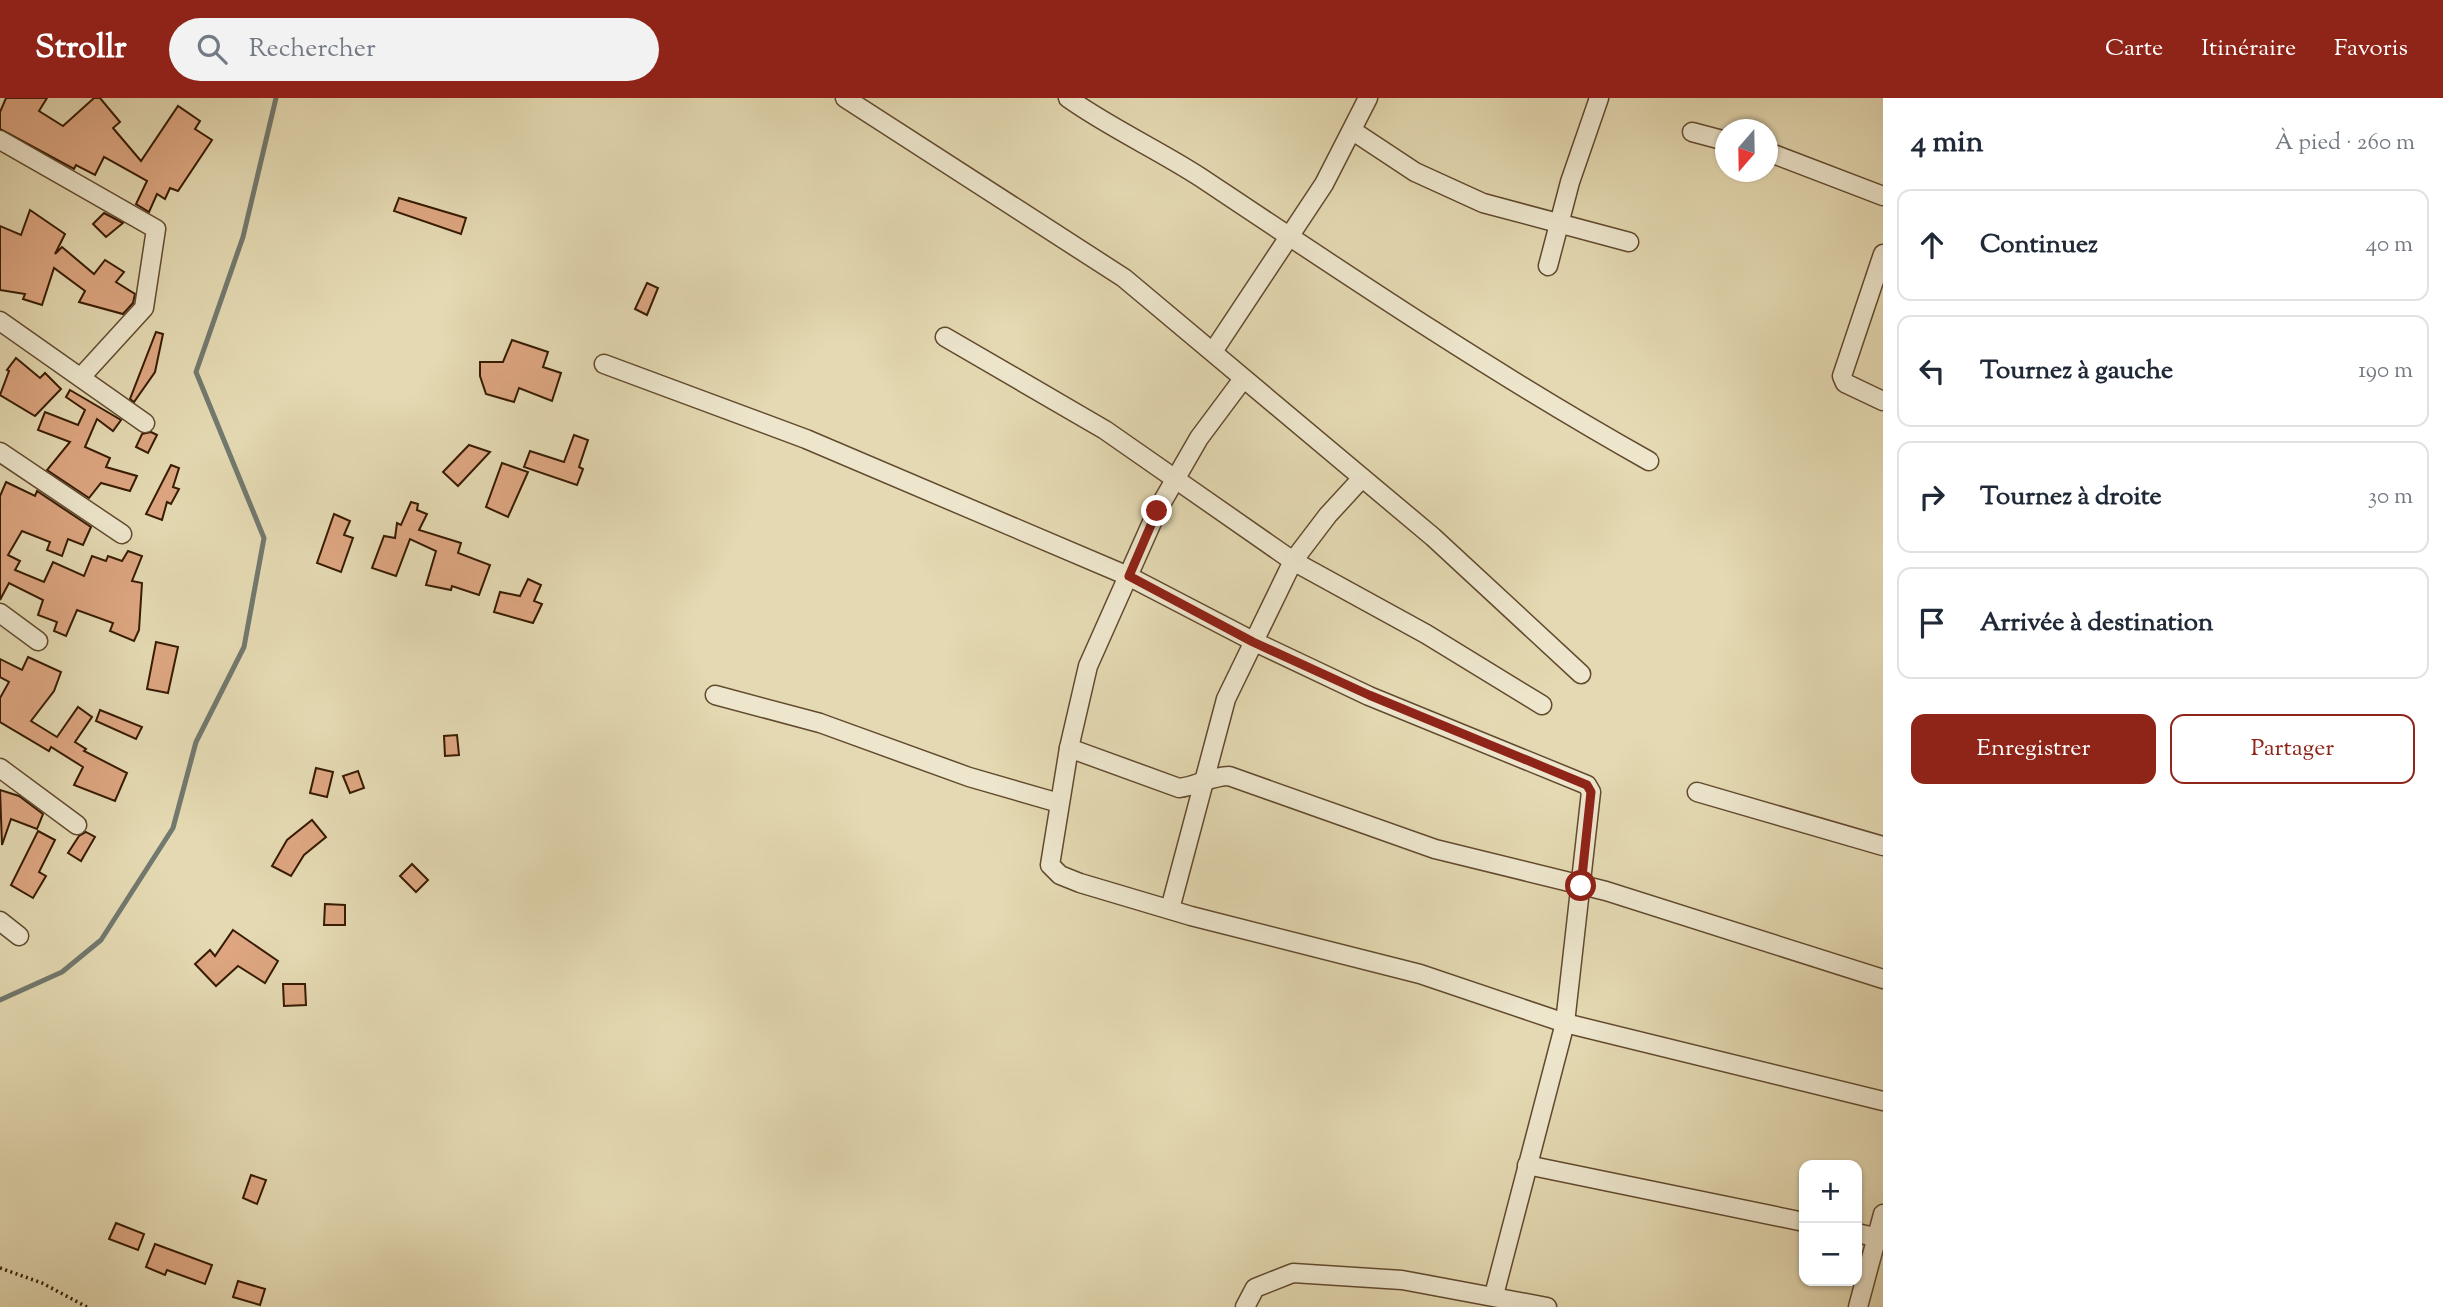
<!DOCTYPE html>
<html lang="fr">
<head>
<meta charset="utf-8">
<style>
	:root { --surface:#fff; --page:#f2f2f3; --text:#1f2937; --muted:#747a83; --line:#e0e1e3; --accent:#8f2418 }
	body { margin:0; font-family:"Sorts Mill Goudy",serif; background:var(--page); color:var(--text) }
	.controls { position:absolute; right:21px; bottom:21px; display:grid; overflow:hidden; border-radius:14px; box-shadow:0 2px 5px #0004 }
	.controls button { width:63px; height:63px; display:grid; place-items:center; padding:0; border:0; border-bottom:2px solid var(--line); background:var(--surface); color:var(--text); font:35px sans-serif }
	.compass { position:absolute; left:1715px; top:21px; width:63px; height:63px; border-radius:50%; background:var(--surface); box-shadow:0 2px 5px #0004; rotate:200deg }
	.stop { position:absolute; width:21px; height:21px; margin:-16px; border:5px solid #8f2418; border-radius:50%; background:#fff }
	.stop.end { background:#8f2418; border-color:#fff; box-shadow:0 2px 7px #0008 }
	.list { margin:0; padding:0; list-style:none }
	h2 { display:flex; justify-content:space-between; align-items:center; height:91px; margin:0; padding:0 28px; font-size:30px }
	h2 small { font-size:23px; font-weight:400; color:var(--muted) }
	.list li { display:grid; grid-template-columns:46px 1fr auto; gap:21px; align-items:center; box-sizing:border-box; height:112px; margin:0 14px 14px; padding:0 14px; border:2px solid var(--line); border-radius:14px }
	.list b { display:block; font-size:26px; white-space:nowrap }
	.list em { font-size:23px; font-style:normal; color:var(--muted) }
	.actions { display:flex; gap:14px; padding:21px 28px }
	.actions a { flex:1; padding:16px 0; border:2px solid var(--accent); border-radius:14px; text-align:center; font-size:24px; color:var(--accent) }
	.actions .main { background:var(--accent); color:#fff }
	.icon { flex:none; width:38px; height:38px; fill:none; stroke:currentColor; stroke-width:2; stroke-linecap:round; stroke-linejoin:round }
	.map { position:relative; flex:none; width:1883px; height:1209px; overflow:hidden }
	header { display:flex; align-items:center; gap:42px; box-sizing:border-box; height:98px; padding:0 35px; background:var(--accent); color:#fff }
	header strong { font-size:33px }
	nav { display:flex; gap:38px; margin-inline-start:auto; font-size:24px }
	.search { width:490px; height:63px; background:var(--page); display:flex; align-items:center; gap:18px; box-sizing:border-box; padding:0 24px; border-radius:38px; color:var(--muted); font-size:26px }
	main { display:flex }
	aside { flex:1; background:var(--surface) }
	.map>svg:first-child { display:block }
	.lines { fill:none; stroke-linecap:round; stroke-linejoin:round }
	.stream { stroke:#72796e; stroke-width:5 }
	.building { fill:#dda681; stroke:#371b02; stroke-width:2 }
	.street-casing { stroke:#624a2e; stroke-width:21 }
	.path { stroke:#371b02; stroke-width:3.5; stroke-dasharray:2 3.5; stroke-linecap:butt }
	.street { stroke:#ede6cd; stroke-width:18 }
	.route { stroke:#8f2418; stroke-width:9 }
</style>
</head>
<body>
<header>
<strong>Strollr</strong>
<div class="search"><svg class="icon" aria-label="search" viewBox="0 0 24 24"><circle cx="10" cy="10" r="6"/><path d="M15 15l6 6"/></svg>Rechercher</div>
<nav><a>Carte</a><a>Itinéraire</a><a>Favoris</a></nav>
</header>
<main>
<div class="map">
<svg width="1883" height="1209" viewBox="0 0 1883 1209">
	<rect width="100%" height="100%" fill="#e4d9b2"/>
	<filter id="stains"><feTurbulence type="fractalNoise" baseFrequency=".00286" numOctaves="4"/><feColorMatrix values="0 0 0 0 .2 0 0 0 0 .09 0 0 0 0 .02 0 0 0 .5 -.17"/></filter>
	<radialGradient id="worn" r=".72"><stop offset=".6" stop-color="#630" stop-opacity="0"/><stop offset="1" stop-color="#630" stop-opacity=".3"/></radialGradient>
	<g class="lines">
		<path class="stream" d="M0 902 62 874 101 842 173 730 196 644 244 549 264 440 196 274 243 139 276 0"/>
	</g>
	<g class="building">
		<path d="M6 0H47L39 13 63 28 94 0H100L120 24 113 30 141 63 178 8 200 23 195 31 212 42 178 93 170 90 165 101 157 96 149 114 136 106 147 83 104 59 95 77 76 67 74 71 0 31V14Z"/>
		<path d="M399 100 466 120 461 136 394 113Z"/>
		<path d="M30 112 65 136 55 156 62 149 94 176 105 162 124 174 116 184 135 196 133 205 123 216 79 204 85 193 54 170 42 207 23 201 25 196 0 192V128L21 137Z"/>
		<path d="M104 115 123 125 106 139 93 126Z"/>
		<path d="M647 185 658 190 647 217 635 211Z"/>
		<path d="M156 234 163 236 155 274 134 304 130 301Z"/>
		<path d="M512 242 548 254 543 269 561 275 552 303 519 290 514 304 486 296 480 278V264H503Z"/>
		<path d="M16 260 40 280 45 275 61 291 35 318 0 297 9 273 7 272Z"/>
		<path d="M70 292 121 322 113 333 97 321 85 349 110 360 106 369 137 378 130 393 101 385 89 400 47 372 70 344 38 332 45 314 78 327 85 312 66 299Z"/>
		<path d="M151 334 157 337 148 355 136 349 142 336Z"/>
		<path d="M574 337 588 342 579 369 583 371 577 387 524 369 530 353 564 364Z"/>
		<path d="M469 347 490 354 458 388 443 374Z"/>
		<path d="M502 365 528 374 508 419 486 409Z"/>
		<path d="M171 367 179 370 173 389 179 391 171 406 167 404 162 422 146 416Z"/>
		<path d="M6 384 35 398 37 393 91 429 83 447 68 441 62 458 47 452 50 444 22 433 8 457 20 463 15 472 44 484 53 464 84 478 92 458 106 463 108 458 122 463 128 453 142 458 132 483 142 485 139 532 134 543 110 533 113 525 77 512 66 538 54 533 57 524 38 517 43 502 9 485 0 502V398Z"/>
		<path d="M411 404 418 406 417 412 427 416 419 432 461 445 458 455 490 467 479 497 452 488 451 492 426 487 436 453 410 441 396 478 372 470 384 438 395 440 397 425 401 427Z"/>
		<path d="M334 416 350 423 344 437 353 440 341 474 317 465Z"/>
		<path d="M528 481 541 487 534 503 542 506 533 525 494 514 500 494 520 498Z"/>
		<path d="M156 544 178 549 168 595 147 591Z"/>
		<path d="M28 559 61 574 54 593 31 623 57 639 78 609 92 619 75 644 86 651 84 653 127 675 115 703 74 687 83 669 51 649 49 653 0 624V600L9 584 0 579V561L22 572Z"/>
		<path d="M100 612 142 629 136 641 96 623Z"/>
		<path d="M457 637 459 657 445 658 444 638Z"/>
		<path d="M316 670 333 674 327 699 310 695Z"/>
		<path d="M358 673 364 690 350 695 343 678Z"/>
		<path d="M0 692 19 698 43 716 37 731 11 721 2 747Z"/>
		<path d="M312 722 326 739 304 757 291 778 272 768 287 742Z"/>
		<path d="M38 733 55 742 39 774 46 778 33 800 11 787Z"/>
		<path d="M86 734 95 739 81 763 68 755 79 738Z"/>
		<path d="M412 766 428 782 416 794 400 778Z"/>
		<path d="M325 806 345 807V827H324Z"/>
		<path d="M233 832 278 863 265 885 238 868 216 888 195 866 210 852 215 858Z"/>
		<path d="M283 886H305L306 907 284 908Z"/>
		<path d="M251 1077 266 1082 257 1106 243 1100Z"/>
		<path d="M116 1125 144 1136 138 1152 109 1141Z"/>
		<path d="M155 1146 212 1167 205 1186 167 1172 165 1177 146 1169Z"/>
		<path d="M238 1183 265 1191 260 1207 233 1199Z"/>
	</g>
	<g class="lines">
		<g class="street-casing">
			<g id="street">
				<path d="M845 0 1124 180 1433 439 1581 576"/>
				<path d="M1068 0C1110 30 1157 51 1200 79 1347 177 1494 276 1649 363"/>
				<path d="M1353 33 1415 74 1483 105 1629 144"/>
				<path d="M1692 34 1726 43"/>
				<path d="M0 42 156 131 144 210 81 279"/>
				<path d="M1768 54 1883 98"/>
				<path d="M1883 156 1842 278 1845 285 1883 303"/>
				<path d="M1548 168 1570 84 1599 0"/>
				<path d="M0 223 145 325"/>
				<path d="M945 239 1105 332 1293 463 1426 536 1542 607"/>
				<path d="M1214 252 1324 86 1368 0"/>
				<path d="M604 266 806 341 1128 478 1253 543 1369 598 1587 687 1591 694 1565 925 1494 1197"/>
				<path d="M1243 281 1199 340 1157 413 1088 568 1069 650 1050 767 1060 777 1080 785 1191 818 1420 876 1565 925 1883 1003"/>
				<path d="M0 354 122 436"/>
				<path d="M0 515 38 543"/>
				<path d="M715 597 820 625 969 679 1059 705"/>
				<path d="M1069 650 1179 690C1197 688 1211 678 1229 678L1435 751 1606 793 1883 881"/>
				<path d="M0 670 77 727"/>
				<path d="M1697 694 1883 748"/>
				<path d="M1170 811 1226 601 1293 463 1328 417 1362 380"/>
				<path d="M0 823 19 838"/>
				<path d="M1527 1067 1804 1124"/>
				<path d="M1857 1135 1883 1141"/>
				<path d="M1245 1209 1255 1190 1293 1175 1402 1182 1547 1209"/>
				<path d="M1858 1209 1883 1116"/>
			</g>
		</g>
		<path class="path" d="M0 1170 42 1185 87 1209"/>
		<use href="#street" class="street"/>
	</g>
	<g class="lines">
		<path class="route" d="M1157 413 1129 478 1253 544 1369 597 1587 687 1591 694 1581 788"/>
	</g>
	<rect width="100%" height="100%" filter="url(#stains)"/>
	<rect width="100%" height="100%" fill="url(#worn)"/>
</svg>
<div class="controls">
<button>+</button>
<button>−</button>
</div>
<svg class="compass" viewBox="-18 -18 36 36"><path d="M0-13l5 13h-10z" fill="#e53935"/><path d="M0 13l5-13h-10z" fill="#747a83"/></svg>
<div class="stop" style="left:1581px;top:788px"></div>
<div class="stop end" style="left:1157px;top:413px"></div>
</div>
<aside>
<h2>4 min<small>À pied · 260 m</small></h2>
<ul class="list">
<li><svg class="icon" aria-label="ahead" viewBox="0 0 24 24"><path d="M12 20V5M6 11l6-6 6 6"/></svg><div><b>Continuez</b></div><em>40 m</em></li>
<li><svg class="icon" aria-label="left" viewBox="0 0 24 24"><path d="M17 20v-9H6M10 6l-5 5 5 5"/></svg><div><b>Tournez à gauche</b></div><em>190 m</em></li>
<li><svg class="icon" aria-label="right" viewBox="0 0 24 24"><path d="M7 20v-9h11M14 6l5 5-5 5"/></svg><div><b>Tournez à droite</b></div><em>30 m</em></li>
<li><svg class="icon" aria-label="arrive" viewBox="0 0 24 24"><path d="M6 21V4h12l-3 4 3 4H6"/></svg><div><b>Arrivée à destination</b></div></li>
</ul>
<div class="actions"><a class="main">Enregistrer</a><a>Partager</a></div>
</aside>
</main>
</body>
</html>
